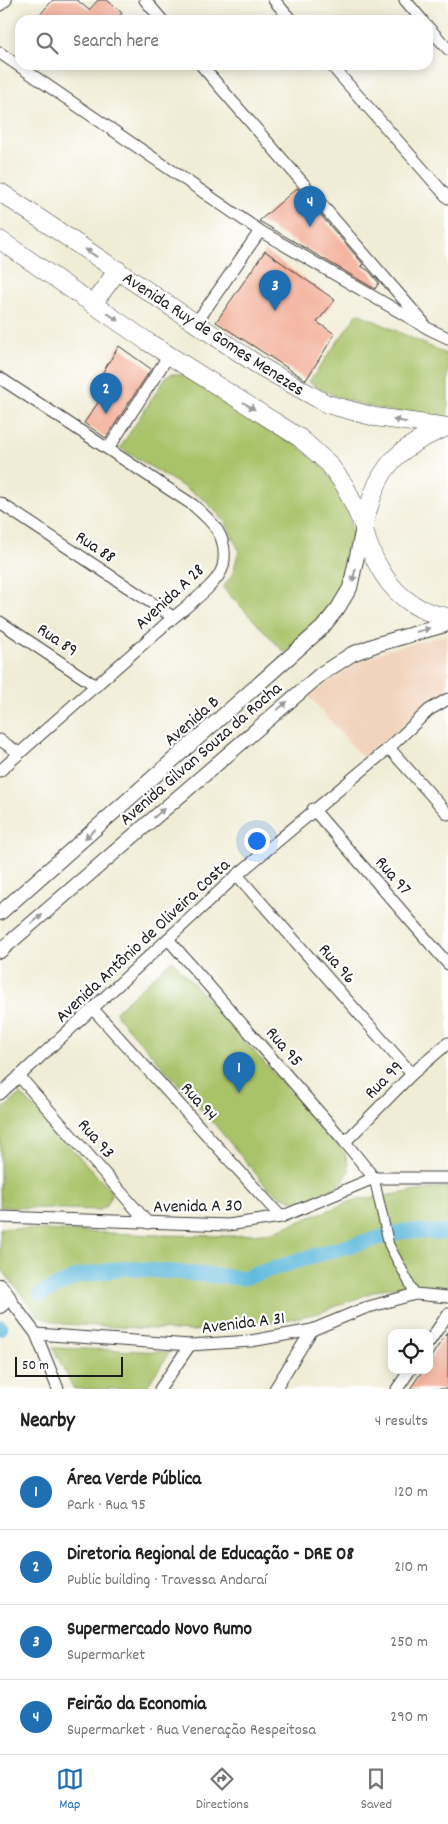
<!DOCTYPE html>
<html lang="en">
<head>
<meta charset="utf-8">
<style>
	:root { --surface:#fff; --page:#f2f2f2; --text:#222; --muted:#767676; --line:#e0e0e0; --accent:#1f6fb2 }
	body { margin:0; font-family:Dekko,sans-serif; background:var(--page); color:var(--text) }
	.controls { position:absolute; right:15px; bottom:15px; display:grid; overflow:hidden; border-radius:10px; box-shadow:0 2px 12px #0003 }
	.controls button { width:45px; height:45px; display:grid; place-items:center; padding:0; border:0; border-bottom:1px solid var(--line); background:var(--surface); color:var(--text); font:25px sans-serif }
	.scale { position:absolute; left:15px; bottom:12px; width:108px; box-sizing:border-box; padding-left:5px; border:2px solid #1c1c1c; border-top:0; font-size:14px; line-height:18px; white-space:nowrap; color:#1c1c1c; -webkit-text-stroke:4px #fff; paint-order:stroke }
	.you { position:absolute; left:256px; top:840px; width:18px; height:18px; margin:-12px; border:4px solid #fff; border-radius:50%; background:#1a73e8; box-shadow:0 0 0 8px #1a73e833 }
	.badge { display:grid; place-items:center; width:32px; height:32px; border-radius:50%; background:var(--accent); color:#fff; font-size:16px; font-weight:700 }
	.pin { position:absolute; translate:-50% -41px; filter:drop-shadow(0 1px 2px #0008) }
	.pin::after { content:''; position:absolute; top:26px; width:18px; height:15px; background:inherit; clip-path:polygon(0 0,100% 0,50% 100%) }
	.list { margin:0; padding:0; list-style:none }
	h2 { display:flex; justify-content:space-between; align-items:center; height:65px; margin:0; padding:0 20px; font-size:21px }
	h2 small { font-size:16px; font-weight:400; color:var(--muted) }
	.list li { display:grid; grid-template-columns:32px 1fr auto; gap:15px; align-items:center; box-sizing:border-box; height:75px; padding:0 20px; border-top:1px solid var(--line) }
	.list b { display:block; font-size:19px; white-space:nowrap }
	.list p { margin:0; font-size:16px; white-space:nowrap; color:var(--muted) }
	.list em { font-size:16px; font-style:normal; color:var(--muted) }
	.icon { flex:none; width:28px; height:28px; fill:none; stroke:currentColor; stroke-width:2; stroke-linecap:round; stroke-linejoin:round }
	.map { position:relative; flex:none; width:448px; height:1389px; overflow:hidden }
	.search { position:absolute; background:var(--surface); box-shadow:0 2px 12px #0003; left:15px; right:15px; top:15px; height:55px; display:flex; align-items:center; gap:12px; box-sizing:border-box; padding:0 18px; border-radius:15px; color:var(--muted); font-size:19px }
	.sheet { height:365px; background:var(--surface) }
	nav { display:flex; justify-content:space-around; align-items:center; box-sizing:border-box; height:70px; border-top:1px solid var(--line); background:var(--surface); font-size:14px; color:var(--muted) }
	nav a { display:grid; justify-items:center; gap:2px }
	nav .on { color:var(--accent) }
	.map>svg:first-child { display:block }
	.built { fill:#f2d4be }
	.green { fill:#a9c369; stroke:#627042 }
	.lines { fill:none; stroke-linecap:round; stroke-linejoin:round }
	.canal { stroke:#60badd; stroke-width:15 }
	.building { fill:#f2a890 }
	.pedestrian-casing { stroke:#3c3b38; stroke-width:11 }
	.minor-casing { stroke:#3c3b38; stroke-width:13 }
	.tertiary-casing { stroke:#3c3b38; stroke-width:16 }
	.primary-casing { stroke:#3c3b38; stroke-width:19 }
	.pedestrian { stroke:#fff; stroke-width:9 }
	.minor { stroke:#fff; stroke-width:11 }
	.tertiary { stroke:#fff; stroke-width:14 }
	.primary { stroke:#fff; stroke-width:18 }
	.oneway { fill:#999 }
	.labels { text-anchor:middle; stroke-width:4.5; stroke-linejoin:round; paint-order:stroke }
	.street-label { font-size:18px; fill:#1c1c1c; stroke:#fff }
</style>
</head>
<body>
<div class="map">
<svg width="448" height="1389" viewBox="0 0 448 1389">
	<rect width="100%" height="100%" fill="#fff"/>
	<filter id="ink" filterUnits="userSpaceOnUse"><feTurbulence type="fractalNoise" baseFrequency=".02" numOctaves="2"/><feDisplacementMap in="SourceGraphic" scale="10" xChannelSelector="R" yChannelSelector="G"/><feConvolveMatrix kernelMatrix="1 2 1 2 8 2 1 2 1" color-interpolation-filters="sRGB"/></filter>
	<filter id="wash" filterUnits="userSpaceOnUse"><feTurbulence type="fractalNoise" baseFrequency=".0096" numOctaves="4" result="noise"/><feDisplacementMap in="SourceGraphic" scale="20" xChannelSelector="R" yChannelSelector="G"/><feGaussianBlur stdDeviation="1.12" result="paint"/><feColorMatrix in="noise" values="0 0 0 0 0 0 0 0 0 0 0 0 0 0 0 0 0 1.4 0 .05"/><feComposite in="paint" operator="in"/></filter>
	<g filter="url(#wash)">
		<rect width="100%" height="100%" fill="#f0ecd5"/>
		<path class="built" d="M448 635V690L416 713 369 757H362L309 696 353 665 386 650Z"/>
		<g class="green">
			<path d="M358 313 448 355V417L441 418C407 414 373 410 341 398 330 394 319 388 309 382Z"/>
			<path d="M172 374H179C211 393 243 411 274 431 295 444 318 458 333 479 341 489 346 505 349 517 363 575 328 619 285 653L223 588 233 573 239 550 226 523 205 500 120 448 166 377Z"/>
			<path d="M172 960 345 1153C346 1158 349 1165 349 1169 347 1188 312 1198 297 1202L281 1196 267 1187 216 1126 118 1017 116 1011Z"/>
			<path d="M21 1094 111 1191C111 1200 108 1206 100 1210L0 1207V1112Z"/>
			<path d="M445 1187H448V1286H413L381 1289 319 1313 281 1321 192 1331 63 1324 39 1317 0 1267V1228L155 1235 232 1236 272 1232 355 1200Z"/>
			<path d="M53 1348 170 1352 145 1389H74Z"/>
		</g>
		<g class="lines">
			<g class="canal">
				<path d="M41 1294 78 1276 126 1268 243 1278 330 1251 405 1231 448 1233"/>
				<path d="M0 1328V1327"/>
			</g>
		</g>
		<g id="blocks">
			<g class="building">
				<path d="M53 0H77L89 10 98 0H107L122 13 116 20H35Z"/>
				<path d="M297 188 364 265 361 266 369 271 379 283 375 289 259 221Z"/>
				<path d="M265 251 335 300 317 322 335 334 306 380 216 322Z"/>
				<path d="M119 346 151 369 106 438 84 423 108 388 98 380Z"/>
				<path d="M448 1331V1389H410L423 1370H429V1360Z"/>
			</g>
		</g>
	</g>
	<g filter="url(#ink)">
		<use href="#blocks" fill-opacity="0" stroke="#3c3b38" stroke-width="1"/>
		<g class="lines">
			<g class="pedestrian-casing">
				<path id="pedestrian" d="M374 1178 389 1245 415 1294"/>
			</g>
			<g class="minor-casing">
				<g id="minor">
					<path d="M145 0 162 20"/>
					<path d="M274 0 291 20"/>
					<path d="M405 0 422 20"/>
					<path d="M0 5 6 0"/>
					<path d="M428 27 448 49"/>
					<path d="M0 53 260 231 429 329 448 338"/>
					<path d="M201 65 423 322"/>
					<path d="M331 65 448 198"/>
					<path d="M196 323 260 231"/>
					<path d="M0 378 193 505C213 522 229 537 223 566 221 574 214 582 208 588 193 603 175 615 159 630 106 677 52 723 0 771"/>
					<path d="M108 449 169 355"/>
					<path d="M0 503 173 617"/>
					<path d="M0 622 96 686"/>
					<path d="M0 740 19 753"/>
					<path d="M389 748 448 814"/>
					<path d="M313 809 448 964"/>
					<path d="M237 875 412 1074"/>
					<path d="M168 939 345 1142 374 1178"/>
					<path d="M93 1009 281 1217"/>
					<path d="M19 1076 148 1223"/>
					<path d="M0 1094 237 875 389 748 429 710 448 699"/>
					<path d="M345 1142 412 1074 448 1043"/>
					<path d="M0 1217 228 1225 281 1217 374 1178H448"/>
					<path d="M9 1298 36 1334 58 1389"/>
					<path d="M36 1334 190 1345 251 1341 312 1330 365 1308 415 1294 448 1297"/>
					<path d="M429 1342 448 1314"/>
					<path d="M160 1389 190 1345"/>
					<path d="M275 1389 312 1330"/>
					<path d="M397 1389 410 1370"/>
				</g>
			</g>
			<g class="tertiary-casing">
				<g id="tertiary">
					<path d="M0 913 322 628 338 608 350 588 363 528"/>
					<path d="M0 951 321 674 352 654 378 644 448 624"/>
					<path d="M0 1286 9 1298 0 1306"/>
				</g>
			</g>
			<g class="primary-casing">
				<g id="primary">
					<path d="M0 192 258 365 327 404 375 417 448 427"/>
					<path d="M0 240 148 342 300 438 329 464 345 486 364 527"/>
					<path d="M93 304 118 270"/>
					<path d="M445 428C404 445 381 462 369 507 367 513 363 522 364 529 367 544 375 561 383 574 398 598 421 613 448 617"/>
				</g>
			</g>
			<use href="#pedestrian" class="pedestrian"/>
			<use href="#minor" class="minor"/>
			<use href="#tertiary" class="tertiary"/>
			<use href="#primary" class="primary"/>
		</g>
		<defs><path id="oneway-solid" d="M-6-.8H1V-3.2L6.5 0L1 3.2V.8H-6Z" transform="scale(1.25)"/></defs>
		<g class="oneway">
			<use href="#oneway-solid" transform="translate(91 253) rotate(-146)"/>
			<use href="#oneway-solid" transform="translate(113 317) rotate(34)"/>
			<use href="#oneway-solid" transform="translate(249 406) rotate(32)"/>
			<use href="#oneway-solid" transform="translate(400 421) rotate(-171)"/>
			<use href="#oneway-solid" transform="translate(354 575) rotate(104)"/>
			<use href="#oneway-solid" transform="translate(423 630) rotate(-16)"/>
			<use href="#oneway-solid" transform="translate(282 706) rotate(-40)"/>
			<use href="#oneway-solid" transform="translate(159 813) rotate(-41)"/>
			<use href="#oneway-solid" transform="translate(90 834) rotate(139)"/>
			<use href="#oneway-solid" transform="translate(37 919) rotate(-41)"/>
		</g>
	</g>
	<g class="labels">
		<g class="street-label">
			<text transform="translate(214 333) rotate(33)" y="6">Avenida Ruy de Gomes Menezes</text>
			<text transform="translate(96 546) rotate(33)" y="6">Rua 88</text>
			<text transform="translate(169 596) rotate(-43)" y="6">Avenida A 28</text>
			<text transform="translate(58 639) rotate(34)" y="6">Rua 89</text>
			<text transform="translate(191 720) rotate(-41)" y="6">Avenida B</text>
			<text transform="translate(200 753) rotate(-41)" y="6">Avenida Gilvan Souza da Rocha</text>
			<text transform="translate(394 875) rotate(49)" y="6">Rua 97</text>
			<text transform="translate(142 940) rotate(-43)" y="6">Avenida Antônio de Oliveira Costa</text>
			<text transform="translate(338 963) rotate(49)" y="6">Rua 96</text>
			<text transform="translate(285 1046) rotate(49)" y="6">Rua 95</text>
			<text transform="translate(383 1079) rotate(-45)" y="6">Rua 99</text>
			<text transform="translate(200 1101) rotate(48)" y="6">Rua 94</text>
			<text transform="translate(97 1138) rotate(49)" y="6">Rua 93</text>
			<text transform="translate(198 1205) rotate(-1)" y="6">Avenida A 30</text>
			<text transform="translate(243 1322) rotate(-7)" y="6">Avenida A 31</text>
		</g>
	</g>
</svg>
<div class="controls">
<button><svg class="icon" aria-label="locate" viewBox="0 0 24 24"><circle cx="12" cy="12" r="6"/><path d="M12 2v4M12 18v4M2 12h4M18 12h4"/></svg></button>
</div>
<div class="scale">50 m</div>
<div class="you"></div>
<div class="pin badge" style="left:239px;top:1093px">1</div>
<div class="pin badge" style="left:106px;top:414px">2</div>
<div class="pin badge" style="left:275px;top:311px">3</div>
<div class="pin badge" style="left:310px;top:227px">4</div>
<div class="search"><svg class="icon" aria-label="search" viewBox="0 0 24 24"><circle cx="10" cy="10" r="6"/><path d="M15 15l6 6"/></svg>Search here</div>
</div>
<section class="sheet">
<h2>Nearby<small>4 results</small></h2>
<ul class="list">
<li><span class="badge">1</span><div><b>Área Verde Pública</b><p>Park · Rua 95</p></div><em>120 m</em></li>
<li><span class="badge">2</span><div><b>Diretoria Regional de Educação - DRE 08</b><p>Public building · Travessa Andaraí</p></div><em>210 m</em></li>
<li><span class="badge">3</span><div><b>Supermercado Novo Rumo</b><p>Supermarket</p></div><em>250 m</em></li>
<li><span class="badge">4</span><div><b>Feirão da Economia</b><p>Supermarket · Rua Veneração Respeitosa</p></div><em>290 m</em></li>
</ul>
</section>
<nav>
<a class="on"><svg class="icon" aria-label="map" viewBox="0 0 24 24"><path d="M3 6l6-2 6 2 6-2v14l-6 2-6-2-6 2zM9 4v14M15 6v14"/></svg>Map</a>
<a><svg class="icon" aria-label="directions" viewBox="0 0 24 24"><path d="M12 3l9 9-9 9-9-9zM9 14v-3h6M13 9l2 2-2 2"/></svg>Directions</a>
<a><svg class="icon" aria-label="saved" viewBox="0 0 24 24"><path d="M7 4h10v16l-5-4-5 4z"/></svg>Saved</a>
</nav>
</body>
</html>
